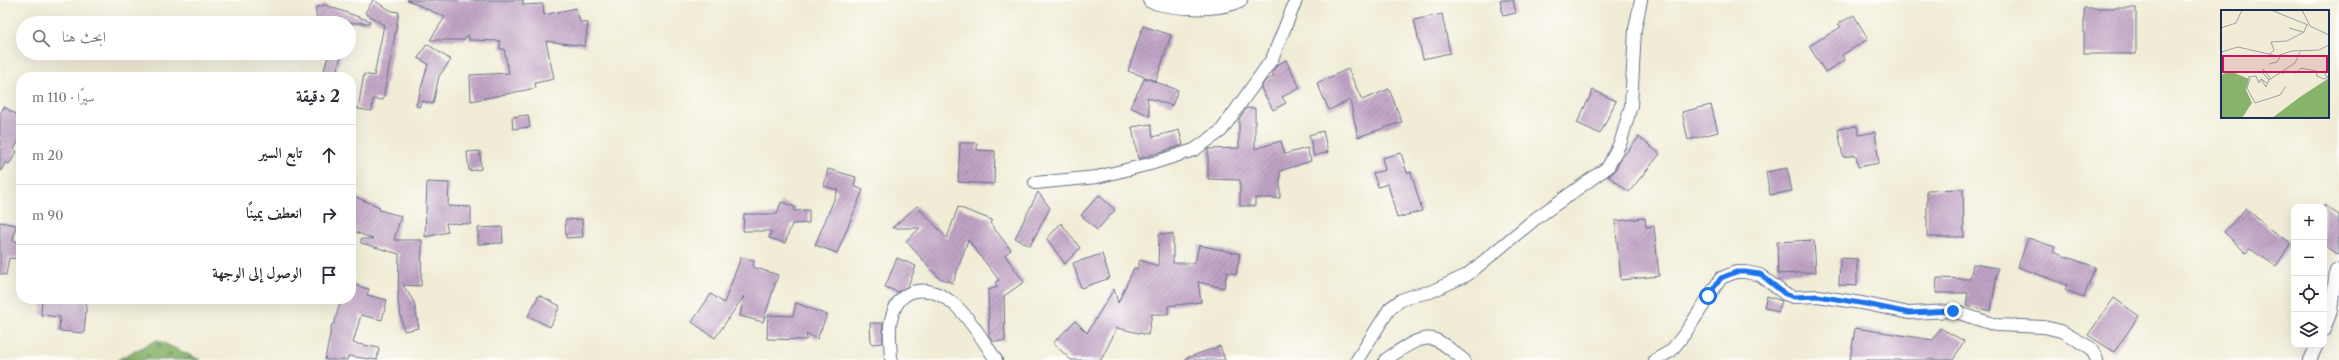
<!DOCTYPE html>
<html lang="ar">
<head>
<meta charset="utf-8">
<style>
	:root { --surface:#fff; --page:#f7f7f7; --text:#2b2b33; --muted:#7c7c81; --line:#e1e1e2 }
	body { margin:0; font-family:"Libre Caslon Text",Amiri,serif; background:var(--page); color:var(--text); direction:rtl }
	.controls { position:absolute; right:12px; bottom:12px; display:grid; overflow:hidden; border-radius:8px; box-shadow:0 4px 16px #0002 }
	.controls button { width:36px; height:36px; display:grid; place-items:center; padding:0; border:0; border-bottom:1px solid var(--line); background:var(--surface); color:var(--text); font:20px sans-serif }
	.stop { position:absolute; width:12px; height:12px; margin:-9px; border:3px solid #1a73e8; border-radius:50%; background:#fff }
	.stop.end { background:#1a73e8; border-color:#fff; box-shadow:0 1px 4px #0008 }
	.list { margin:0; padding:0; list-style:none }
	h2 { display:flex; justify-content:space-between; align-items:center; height:52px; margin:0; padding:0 16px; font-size:17px }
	h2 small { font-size:13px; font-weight:400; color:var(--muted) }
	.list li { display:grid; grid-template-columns:26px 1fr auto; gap:12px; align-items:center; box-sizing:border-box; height:60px; padding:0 16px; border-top:1px solid var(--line) }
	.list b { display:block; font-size:15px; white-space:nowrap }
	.list em { font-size:13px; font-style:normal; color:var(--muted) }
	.icon { flex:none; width:22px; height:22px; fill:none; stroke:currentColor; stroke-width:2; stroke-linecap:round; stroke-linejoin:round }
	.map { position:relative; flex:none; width:2339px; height:360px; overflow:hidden; direction:ltr }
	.search { position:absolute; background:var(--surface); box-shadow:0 4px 16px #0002; left:16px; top:16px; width:340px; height:44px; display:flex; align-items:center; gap:10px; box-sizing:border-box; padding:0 14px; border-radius:22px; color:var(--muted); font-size:15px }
	.panel { position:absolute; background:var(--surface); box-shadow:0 4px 16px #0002; left:16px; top:72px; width:340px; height:232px; border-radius:16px; direction:rtl }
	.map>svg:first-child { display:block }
	.forest { fill:url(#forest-firs); stroke:#527164 }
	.building { fill:url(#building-hatch) }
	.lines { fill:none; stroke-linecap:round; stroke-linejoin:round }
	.minor-casing { stroke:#667188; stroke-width:14 }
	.tertiary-casing { stroke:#667188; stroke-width:18 }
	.minor { stroke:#fff; stroke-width:12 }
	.tertiary { stroke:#fff; stroke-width:16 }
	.route { stroke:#1a73e8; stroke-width:5 }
	.inset-road { fill:none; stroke:#9ba0a6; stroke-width:1 }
	.view { fill:#c2185b; fill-opacity:0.15; stroke:#c2185b; stroke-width:2 }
	.inset-edge { fill:none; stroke:#1b2f5e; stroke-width:2 }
</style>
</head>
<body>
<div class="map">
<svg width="2339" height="360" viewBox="0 0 2339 360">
	<defs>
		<pattern id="forest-firs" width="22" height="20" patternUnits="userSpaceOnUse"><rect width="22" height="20" fill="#88b36b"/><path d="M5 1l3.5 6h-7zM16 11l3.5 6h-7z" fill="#6e925b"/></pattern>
		<pattern id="building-hatch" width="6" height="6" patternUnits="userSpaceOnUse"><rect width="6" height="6" fill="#c0a2c5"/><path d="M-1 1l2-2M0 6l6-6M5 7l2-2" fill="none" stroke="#9b84a3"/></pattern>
	</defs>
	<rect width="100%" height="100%" fill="#fdfcf7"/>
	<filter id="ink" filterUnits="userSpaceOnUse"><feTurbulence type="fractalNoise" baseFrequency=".025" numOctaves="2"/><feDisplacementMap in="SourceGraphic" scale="8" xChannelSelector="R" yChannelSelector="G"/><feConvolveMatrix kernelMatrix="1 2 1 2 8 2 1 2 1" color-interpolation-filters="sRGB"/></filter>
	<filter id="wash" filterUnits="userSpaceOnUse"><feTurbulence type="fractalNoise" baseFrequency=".012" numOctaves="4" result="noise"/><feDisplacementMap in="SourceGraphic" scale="16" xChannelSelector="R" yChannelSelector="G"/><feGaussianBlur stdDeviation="0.9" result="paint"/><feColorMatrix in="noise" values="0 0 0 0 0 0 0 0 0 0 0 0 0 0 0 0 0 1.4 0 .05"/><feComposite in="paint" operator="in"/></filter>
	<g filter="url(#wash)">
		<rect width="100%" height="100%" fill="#f0ecd6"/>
		<path class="forest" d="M157 340 200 360H117Z"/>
		<g id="blocks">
			<g class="building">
				<path d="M373 0 392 11 399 12 383 100 373 99 372 111 358 109 364 74 374 76 384 25 365 13Z"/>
				<path d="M407 0H523V5L543 4 544 15 576 8 580 22 588 23 585 46 546 41 554 79 535 83 536 88 471 101 470 75 509 73 504 49H500V41L469 40 468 34 464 40H430L445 17Z"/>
				<path d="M1500 0H1513L1516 13 1503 16Z"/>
				<path d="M325 5 370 21V23H318L315 8Z"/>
				<rect x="2084" y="8" width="52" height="46"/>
				<path d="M1442 14 1450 53 1423 59 1414 20Z"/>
				<path d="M1854 15 1868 39 1842 55 1845 60 1825 72 1809 46 1841 27 1838 24Z"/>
				<path d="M1143 26 1171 35 1156 81 1128 71Z"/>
				<path d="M427 44 451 60 439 76 433 104 422 101 419 107 416 106 428 64 418 58Z"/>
				<path d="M329 53H342L335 77H322Z"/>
				<path d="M1286 60 1300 88 1282 97 1286 103 1273 110 1261 88 1265 81 1274 76 1272 72 1277 65Z"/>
				<path d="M1348 69 1362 100 1389 89 1402 122 1358 137 1350 100 1329 110 1317 83Z"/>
				<path d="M1145 78 1178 90 1172 106 1147 97 1150 116 1130 107Z"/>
				<path d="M1593 90 1616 101 1600 134 1577 123Z"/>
				<path d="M1711 105 1718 132 1688 140 1682 112Z"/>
				<path d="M4 107 21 117V137L14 149 17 152 9 164 6 162 0 172V114Z"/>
				<path d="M1247 108H1255V149L1281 141 1285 154 1307 148 1311 161 1280 171V198H1255V206H1240V180L1208 179V149L1239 148V119Z"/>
				<path d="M528 115 530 127 513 129 512 117Z"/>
				<path d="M1151 124 1153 137 1179 130 1183 145 1138 159 1132 127Z"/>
				<path d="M1857 126 1859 135 1875 132 1879 163 1858 167 1856 155 1843 157 1838 129Z"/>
				<path d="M1323 131 1328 152 1314 156 1309 135Z"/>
				<path d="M1639 137 1660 154 1629 192 1608 176 1615 171 1620 160Z"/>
				<path d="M960 143H977V150L995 151 994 184 958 182Z"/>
				<path d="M480 151 481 169 469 171 467 152Z"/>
				<path d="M1401 153 1407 173 1411 172 1422 211 1397 218 1388 184 1378 187 1373 173 1385 170 1382 158Z"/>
				<path d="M1787 168 1792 191 1770 195 1766 172Z"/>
				<path d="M828 169 856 177 854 186 863 190 837 253 815 245 838 190 824 186Z"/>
				<path d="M427 182 449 183 448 206 471 207V224L446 223 448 232 425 237Z"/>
				<path d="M1963 189 1964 237H1927V190Z"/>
				<path d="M1038 192 1050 208 1030 246 1015 238Z"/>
				<path d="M351 195 380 207 379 210 401 216 394 240H422L421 286 403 285 414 302 419 328 404 331 398 302 399 254 361 243V239H373L351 230Z"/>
				<path d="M1099 195 1115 210 1097 230 1081 215Z"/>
				<path d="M781 202 795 207 794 211 809 210V223L792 224 785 243 769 238 771 231H743L744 214H777Z"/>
				<path d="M2324 205 2339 215V255L2324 245Z"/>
				<path d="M917 206 947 238 958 207 992 220 990 223 1011 250 1005 255 1024 282 1004 296 1005 341H993L989 336 988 290 998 287 995 283 999 280 968 240 953 283 939 278 906 241 920 228H892Z"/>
				<path d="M2246 208 2268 228 2291 243 2276 266 2250 249 2246 253 2224 232Z"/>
				<path d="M1645 218 1646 227 1654 226 1659 276 1621 280 1615 221Z"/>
				<path d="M582 219 583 237 566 238 565 220Z"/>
				<path d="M0 222 16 225 13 241 21 242 19 259 9 258 6 275 0 274Z"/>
				<path d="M1061 223 1080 248 1065 264 1047 239Z"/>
				<path d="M502 227 503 243 478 244V228Z"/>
				<path d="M1159 234H1173V263H1195L1199 245 1240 254 1236 274 1227 272 1224 288 1198 282 1201 302 1168 306V314H1152L1148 335 1117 328 1101 360H1071L1053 343 1075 321 1087 333 1114 289 1118 303 1134 268 1137 269 1140 260 1158 266Z"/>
				<path d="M2028 238 2055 247 2053 252 2095 267 2084 297 2065 290 2067 285 2018 267Z"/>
				<path d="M1814 240 1816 272 1778 274 1777 242Z"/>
				<path d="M1102 254 1110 278 1081 288 1073 263Z"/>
				<path d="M741 257 754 261 753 267 778 275 763 322 740 316 744 296 715 338 692 322 711 294 724 303Z"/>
				<path d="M897 258 916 266 908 286 898 292 885 287Z"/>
				<path d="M1840 258 1857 259V286L1839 285Z"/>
				<path d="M1973 264 1998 268 1991 311 1966 306 1968 293H1936L1937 278 1970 279Z"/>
				<path d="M351 284 369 289 367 295 387 300 382 320 361 315 353 343 379 348 377 360 348 356 347 360H325L332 324H334L341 299H351Z"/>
				<path d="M539 295 560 306 550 327 528 316Z"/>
				<path d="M1767 296 1782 301 1778 312 1764 307Z"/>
				<path d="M2114 298 2139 316 2114 352 2088 335Z"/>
				<path d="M42 299H87L84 333 59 331 60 317 41 315Z"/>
				<path d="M796 303 827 315 817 339 807 334 806 340 767 339 768 315 793 316Z"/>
				<path d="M870 323H883V343L871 344Z"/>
				<path d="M1855 328 1933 340 1940 328 1964 341 1953 360H1850Z"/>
				<path d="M1220 346 1225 360H1186V358Z"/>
			</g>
		</g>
	</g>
	<g filter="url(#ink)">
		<use href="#blocks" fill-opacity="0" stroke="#667188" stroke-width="1"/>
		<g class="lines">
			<g class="minor-casing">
				<g id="minor">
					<path d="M1035 183 1097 177 1150 164 1194 150 1221 131 1272 59 1296 0"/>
					<path d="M2324 330 2331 311 2336 270"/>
					<path d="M891 360C891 348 888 332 891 320 899 283 931 284 956 306 972 321 984 342 996 360"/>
					<path d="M1357 360 1390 308 1401 300 1415 295 1430 292 1467 275 1535 219 1608 167 1621 141 1631 106 1635 29 1641 0"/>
					<path d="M1385 360C1398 352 1420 333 1436 340 1446 344 1455 354 1464 360"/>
					<path d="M1655 360 1671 351 1686 332 1721 278 1736 272H1745L1760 275 1785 294 1794 297 1818 296 1867 304 1909 313 1953 311 1996 325 2044 327 2061 331 2091 348 2097 360"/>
					<path d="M2310 360 2317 345"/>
				</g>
			</g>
			<g class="tertiary-casing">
				<path id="tertiary" d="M1151 0C1177 8 1214 9 1239 0"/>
			</g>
			<use href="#minor" class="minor"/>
			<use href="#tertiary" class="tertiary"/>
		</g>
	</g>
	<g class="lines" filter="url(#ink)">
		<path class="route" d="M1708 296 1721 278 1736 272H1745L1760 274 1785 294 1794 297 1818 296 1866 304 1909 313 1953 311"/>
	</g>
	<g transform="translate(2221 10)">
		<rect width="108" height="108" fill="#f0ecd6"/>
		<path d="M9 61 28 69 25 80 31 93 21 108H0V65ZM108 68V108H51L79 87Z" fill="#88b36b"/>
		<path class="inset-road" d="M50 0 87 15M81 0 89 16 108 25M0 18 15 13 21 0M68 18 82 22M0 42 17 37 56 46 71 41 98 40 108 35M49 44 53 40 50 32 66 31 83 22 86 15M48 54 56 52 60 45M61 64 66 61 75 63 80 58 95 61 96 66 103 69 107 67 104 65 106 58M40 69 45 77 48 70 74 53 79 42M48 70 42 63V59L50 69M46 73 40 69 38 73 35 66 27 67 29 69 26 78 34 93 59 85 65 76"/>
		<path class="view" d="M2 46H106V62H2Z"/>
		<rect width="108" height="108" class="inset-edge"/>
	</g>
</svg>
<div class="controls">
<button>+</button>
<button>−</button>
<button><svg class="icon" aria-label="locate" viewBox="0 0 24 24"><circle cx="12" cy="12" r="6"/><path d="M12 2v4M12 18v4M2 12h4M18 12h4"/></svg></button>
<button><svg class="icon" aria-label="layers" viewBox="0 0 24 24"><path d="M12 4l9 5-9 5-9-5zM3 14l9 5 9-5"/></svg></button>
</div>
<div class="stop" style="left:1708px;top:296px"></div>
<div class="stop end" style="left:1953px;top:311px"></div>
<div class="search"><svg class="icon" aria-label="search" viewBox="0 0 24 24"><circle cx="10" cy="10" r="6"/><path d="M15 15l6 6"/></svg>ابحث هنا</div>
<section class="panel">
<h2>2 دقيقة<small>سيرًا · 110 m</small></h2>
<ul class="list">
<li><svg class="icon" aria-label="ahead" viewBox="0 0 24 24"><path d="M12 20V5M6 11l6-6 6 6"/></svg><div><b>تابع السير</b></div><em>20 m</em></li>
<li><svg class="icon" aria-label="right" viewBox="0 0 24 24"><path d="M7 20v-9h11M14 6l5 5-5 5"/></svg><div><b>انعطف يمينًا</b></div><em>90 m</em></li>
<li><svg class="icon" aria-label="arrive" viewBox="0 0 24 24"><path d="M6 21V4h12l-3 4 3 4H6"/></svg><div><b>الوصول إلى الوجهة</b></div></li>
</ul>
</section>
</div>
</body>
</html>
